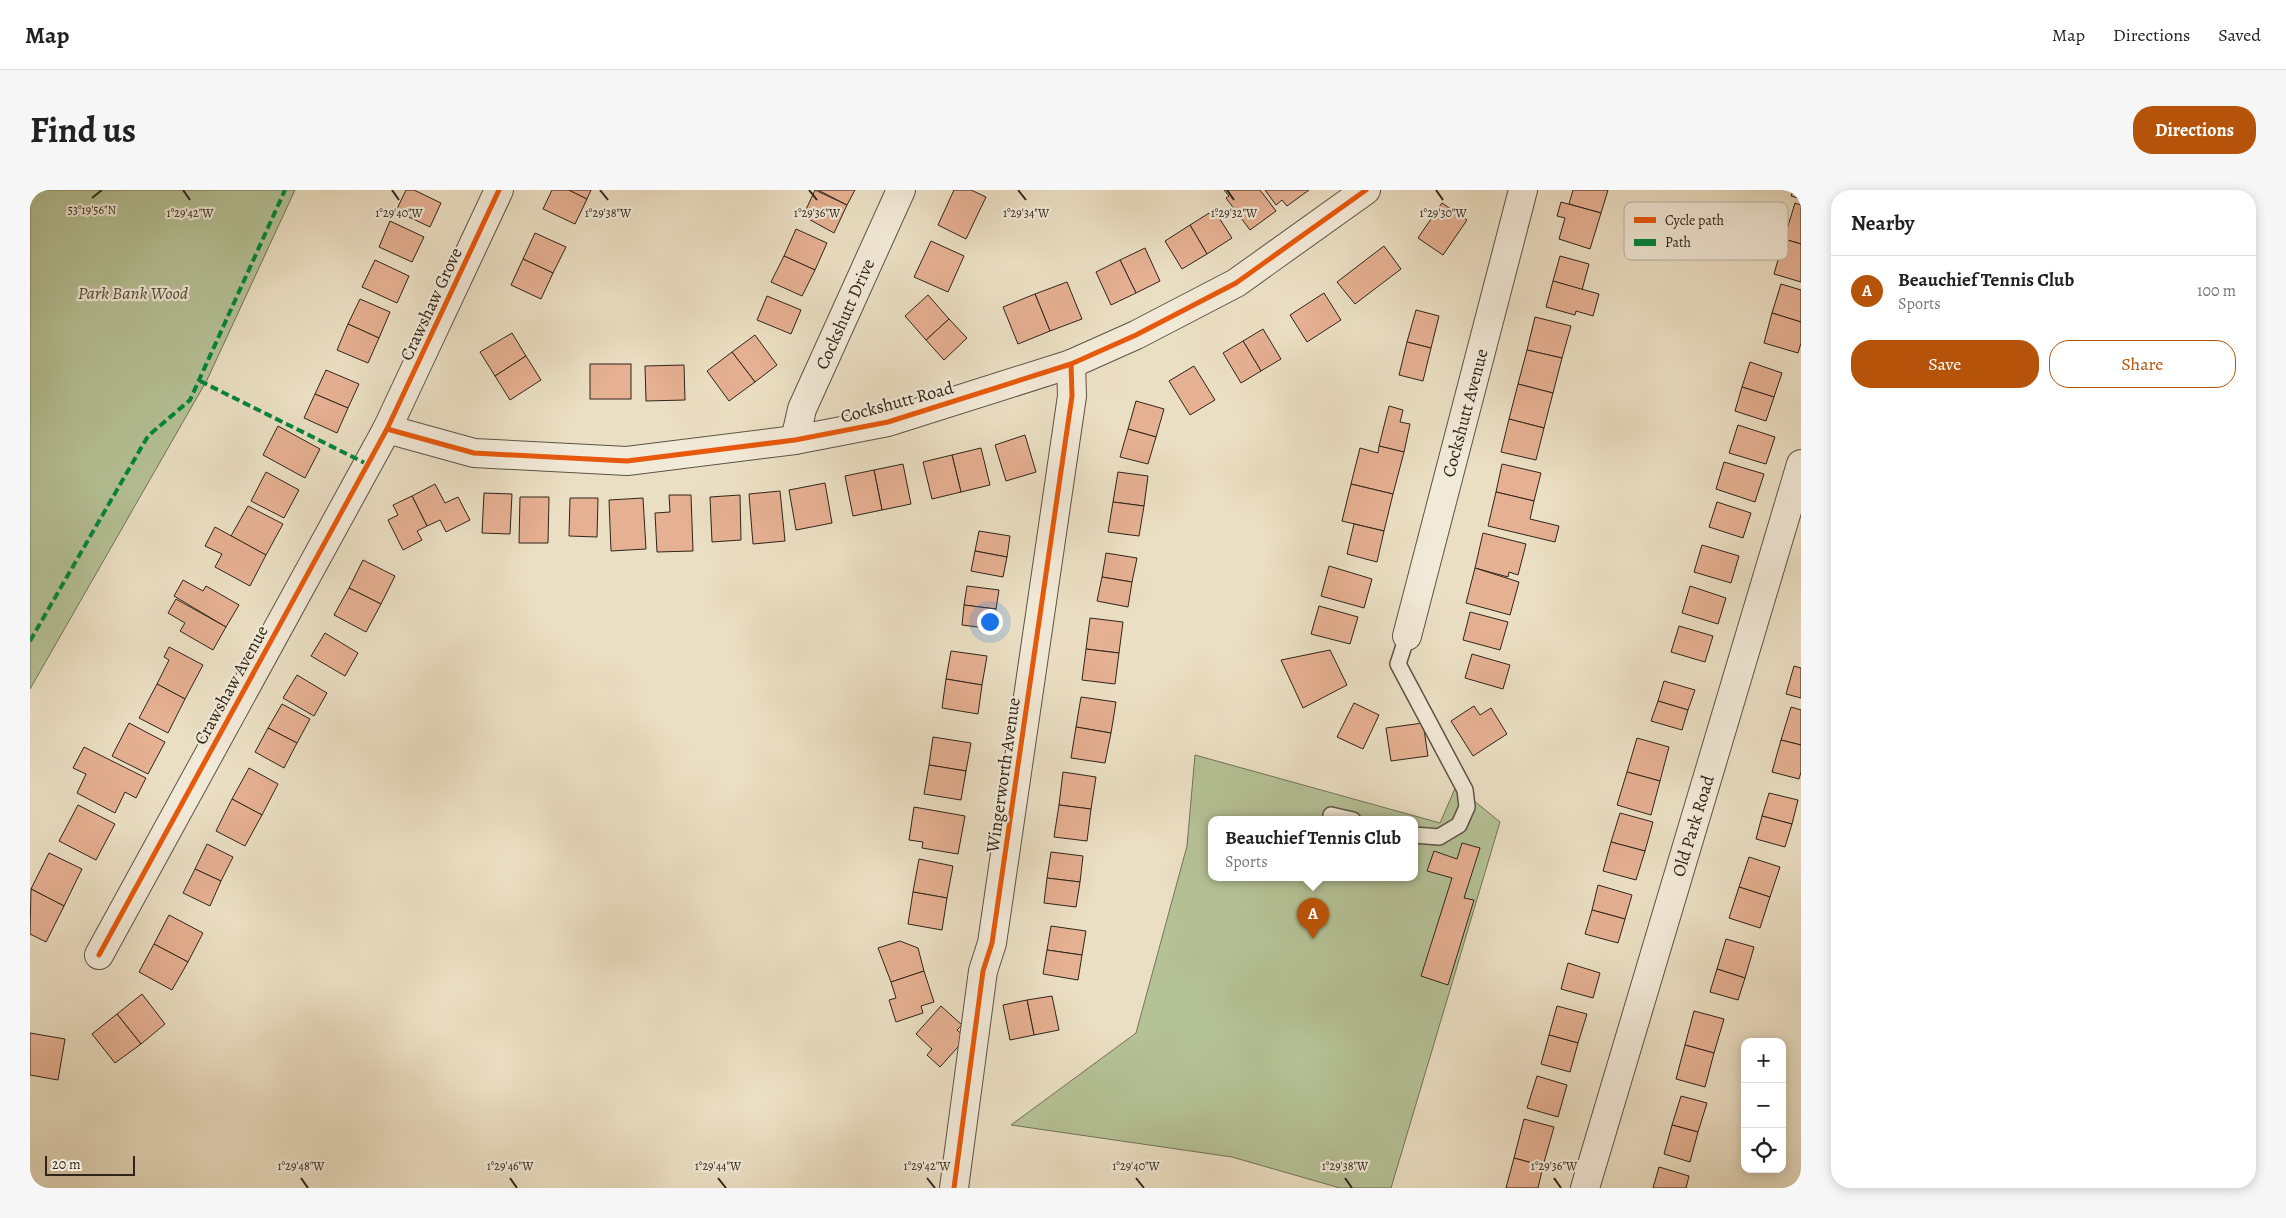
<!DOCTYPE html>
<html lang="en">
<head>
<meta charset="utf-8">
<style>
	:root { --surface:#fff; --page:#f6f6f6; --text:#222; --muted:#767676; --line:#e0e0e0; --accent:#b45309 }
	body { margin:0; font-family:Alegreya,serif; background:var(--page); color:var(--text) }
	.controls { position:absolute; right:15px; bottom:15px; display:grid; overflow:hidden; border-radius:10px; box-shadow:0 2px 12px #0003 }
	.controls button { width:45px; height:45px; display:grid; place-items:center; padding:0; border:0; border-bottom:1px solid var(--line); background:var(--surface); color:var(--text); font:25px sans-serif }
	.scale { position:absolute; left:15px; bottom:12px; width:90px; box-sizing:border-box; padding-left:5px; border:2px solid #2e241b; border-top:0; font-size:14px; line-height:18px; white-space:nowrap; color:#2e241b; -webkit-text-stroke:4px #f2ead8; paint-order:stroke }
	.you { position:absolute; left:959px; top:431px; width:18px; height:18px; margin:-12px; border:4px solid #fff; border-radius:50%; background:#1a73e8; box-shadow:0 0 0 8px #1a73e833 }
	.badge { display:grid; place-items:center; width:32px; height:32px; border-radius:50%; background:var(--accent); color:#fff; font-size:16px; font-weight:700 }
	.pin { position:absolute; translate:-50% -41px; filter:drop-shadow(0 1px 2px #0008) }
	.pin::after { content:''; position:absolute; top:26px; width:18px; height:15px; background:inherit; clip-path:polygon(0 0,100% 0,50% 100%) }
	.popup { position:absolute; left:1178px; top:626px; width:210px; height:65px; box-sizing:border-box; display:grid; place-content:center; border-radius:10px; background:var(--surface); filter:drop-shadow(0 1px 4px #0005); font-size:16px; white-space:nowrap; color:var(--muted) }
	.popup b { font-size:19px; color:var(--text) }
	.popup::after { content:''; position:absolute; left:50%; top:100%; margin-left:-10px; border:10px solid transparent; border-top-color:var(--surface) }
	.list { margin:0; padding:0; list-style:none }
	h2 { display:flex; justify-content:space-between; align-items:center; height:65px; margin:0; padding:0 20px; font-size:21px }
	h2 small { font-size:16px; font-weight:400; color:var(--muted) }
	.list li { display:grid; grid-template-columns:32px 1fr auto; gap:15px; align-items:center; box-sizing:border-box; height:70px; padding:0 20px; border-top:1px solid var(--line) }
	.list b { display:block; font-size:19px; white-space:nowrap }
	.list p { margin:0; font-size:16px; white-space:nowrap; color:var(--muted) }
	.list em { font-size:16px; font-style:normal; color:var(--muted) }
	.actions { display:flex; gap:10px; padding:15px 20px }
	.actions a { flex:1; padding:11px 0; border:1px solid var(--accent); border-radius:20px; text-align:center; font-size:18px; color:var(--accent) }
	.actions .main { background:var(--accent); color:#fff }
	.icon { flex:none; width:28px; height:28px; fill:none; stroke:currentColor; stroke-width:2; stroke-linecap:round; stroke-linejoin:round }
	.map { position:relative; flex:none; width:1771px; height:998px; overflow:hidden; border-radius:20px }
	header { display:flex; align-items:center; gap:30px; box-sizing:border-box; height:70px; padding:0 25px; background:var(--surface); border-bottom:1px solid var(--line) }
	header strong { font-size:24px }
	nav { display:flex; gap:28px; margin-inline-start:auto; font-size:18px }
	.intro { display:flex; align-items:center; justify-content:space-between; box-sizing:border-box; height:120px; padding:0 30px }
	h1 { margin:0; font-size:35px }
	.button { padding:12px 22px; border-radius:20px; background:var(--accent); color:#fff; font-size:18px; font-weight:700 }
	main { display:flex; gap:30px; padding:0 30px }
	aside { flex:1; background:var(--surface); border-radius:20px; box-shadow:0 2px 12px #0003 }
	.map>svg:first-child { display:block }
	.green { fill:#b5c296; stroke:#727358; fill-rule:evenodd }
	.building { fill:#e6b092; stroke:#2e241b }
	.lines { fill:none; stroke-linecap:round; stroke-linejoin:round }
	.service-casing { stroke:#5d5345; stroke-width:18 }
	.minor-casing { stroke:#5d5345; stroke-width:30 }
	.service { stroke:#f2ead8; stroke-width:15 }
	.minor { stroke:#f2ead8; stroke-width:28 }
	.quiet { stroke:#00873e; stroke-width:4; stroke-dasharray:8 4; stroke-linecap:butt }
	.cycleway-casing { stroke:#f2ead8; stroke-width:8 }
	.cycleway { stroke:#e8590c; stroke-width:5 }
	.ticks { fill:none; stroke:#2e241b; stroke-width:2 }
	.labels { text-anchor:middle; stroke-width:4.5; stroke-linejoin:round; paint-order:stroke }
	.park-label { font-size:18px; font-style:italic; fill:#504c3a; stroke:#f2ead8 }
	.street-label { font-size:18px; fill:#2e241b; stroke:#f2ead8 }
	.key { fill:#f2ead8; stroke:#b7af9f; stroke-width:1 }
	.key-label { font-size:14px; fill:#2e241b }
	.ticks-label { font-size:12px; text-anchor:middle; fill:#2e241b; stroke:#f2ead8; stroke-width:4.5; stroke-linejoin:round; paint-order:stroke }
</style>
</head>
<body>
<header>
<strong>Map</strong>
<nav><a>Map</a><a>Directions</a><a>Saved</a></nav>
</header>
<div class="intro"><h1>Find us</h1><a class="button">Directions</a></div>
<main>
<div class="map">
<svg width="1771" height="998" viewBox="0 0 1771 998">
	<rect width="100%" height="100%" fill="#ebdfc3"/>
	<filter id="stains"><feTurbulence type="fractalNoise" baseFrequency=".004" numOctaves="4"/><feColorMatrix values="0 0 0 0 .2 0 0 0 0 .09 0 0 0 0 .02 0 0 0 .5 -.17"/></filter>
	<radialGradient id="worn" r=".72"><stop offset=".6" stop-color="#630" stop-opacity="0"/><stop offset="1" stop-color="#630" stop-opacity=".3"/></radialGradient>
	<g class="green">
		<path d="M0 0H265L177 190 0 499Z"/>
		<path d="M1165 565 1410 633 1426 596 1470 632 1361 998H1310L1202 967 981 935 1106 843 1157 656ZM1182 630H1384V688H1182Z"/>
	</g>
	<g class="building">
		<path d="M376 0H384L411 13 400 37 366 21Z"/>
		<path d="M522 0H539L557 9 545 34 513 19Z"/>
		<path d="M539 0H561L557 9Z"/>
		<path d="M785 0 817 15 804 43 773 26Z"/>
		<path d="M788 0H825L817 15Z"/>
		<path d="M924 0H941L956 7 936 49 908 35Z"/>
		<path d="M1194 0H1230L1246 21 1220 40 1196 8 1199 6Z"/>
		<path d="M1235 0H1279L1257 16 1252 10 1246 15Z"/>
		<path d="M1543 0H1578L1571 23 1539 14Z"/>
		<path d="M1763 0H1771V9L1761 6Z"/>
		<path d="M1531 12 1571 23 1560 59 1529 49 1535 28 1527 26Z"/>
		<path d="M1412 13 1437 30 1413 65 1388 48Z"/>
		<path d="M1765 13 1771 15V54L1754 49Z"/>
		<path d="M1184 20 1202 48 1177 64 1160 35Z"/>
		<path d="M360 31 394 47 382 72 349 57Z"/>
		<path d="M1160 35 1177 64 1152 79 1135 51Z"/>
		<path d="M766 39 797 53 785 80 754 66Z"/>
		<path d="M505 43 536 57 523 83 493 69Z"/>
		<path d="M1754 49 1771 54V92L1744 84Z"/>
		<path d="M901 51 934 66 918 102 884 87Z"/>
		<path d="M1354 56 1371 79 1325 114 1307 92Z"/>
		<path d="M1115 58 1130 91 1106 103 1090 70Z"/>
		<path d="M754 66 785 80 772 106 741 92Z"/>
		<path d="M1530 66 1559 74 1552 100 1523 91Z"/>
		<path d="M493 69 523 83 511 109 481 95Z"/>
		<path d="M345 70 379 86 367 113 332 97Z"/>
		<path d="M1090 70 1106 103 1081 115 1066 82Z"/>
		<path d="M1523 91 1569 104 1563 126 1546 121 1545 125 1516 117Z"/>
		<path d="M1037 92 1052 129 1020 141 1005 104Z"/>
		<path d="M1751 94 1771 100V132L1742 123Z"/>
		<path d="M1294 103 1311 130 1277 152 1260 125Z"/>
		<path d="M1005 104 1020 141 988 154 973 117Z"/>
		<path d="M898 105 919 129 896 150 875 126Z"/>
		<path d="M737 106 771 120 761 144 727 130Z"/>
		<path d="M330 109 360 122 349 148 318 134Z"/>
		<path d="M1386 120 1409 126 1401 158 1377 152Z"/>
		<path d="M1742 123 1771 132V153L1768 163 1734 153Z"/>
		<path d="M1505 127 1541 136 1532 168 1497 160Z"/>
		<path d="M919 129 937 148 914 170 896 150Z"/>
		<path d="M318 134 349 148 338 173 307 160Z"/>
		<path d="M1233 139 1251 169 1231 181 1213 151Z"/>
		<path d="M482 143 496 166 465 186 450 162Z"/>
		<path d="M725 145 747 175 725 192 702 162Z"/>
		<path d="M1213 151 1231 181 1211 193 1193 163Z"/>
		<path d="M1377 152 1401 158 1393 191 1369 185Z"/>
		<path d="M1497 160 1532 168 1523 203 1488 194Z"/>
		<path d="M702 162 725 192 699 211 677 181Z"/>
		<path d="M496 166 511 190 480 210 465 186Z"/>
		<path d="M1720 172 1752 183 1744 207 1712 197Z"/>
		<rect x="560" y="174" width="41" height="35"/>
		<path d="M654 175 655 210 616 211 615 176Z"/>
		<path d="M1164 176 1185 210 1160 225 1139 191Z"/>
		<path d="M296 180 329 194 318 218 285 204Z"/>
		<path d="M1488 194 1523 203 1514 238 1479 229Z"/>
		<path d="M1712 197 1744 207 1736 231 1705 221Z"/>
		<path d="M285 204 318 218 307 243 274 228Z"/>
		<path d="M1106 211 1134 219 1126 247 1098 239Z"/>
		<path d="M1359 216 1373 220 1370 232 1380 234 1374 262 1349 256Z"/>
		<path d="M1479 229 1514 238 1506 270 1471 262Z"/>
		<path d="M1708 235 1745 247 1736 274 1699 263Z"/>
		<path d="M248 236 290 259 275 288 233 265Z"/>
		<path d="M1098 239 1126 247 1118 274 1090 267Z"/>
		<path d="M995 245 1006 282 976 291 965 255Z"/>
		<path d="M1349 256 1374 262 1363 304 1321 294 1330 258 1348 263Z"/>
		<path d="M951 258 960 295 931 302 922 265Z"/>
		<path d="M922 265 931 302 902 309 893 272Z"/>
		<path d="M1694 272 1734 284 1725 312 1686 299Z"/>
		<path d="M873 274 881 314 852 320 844 280Z"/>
		<path d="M1472 274 1511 283 1504 311 1466 302Z"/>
		<path d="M844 280 852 320 823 326 815 286Z"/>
		<path d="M236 282 269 300 254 328 221 311Z"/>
		<path d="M1088 282 1118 286 1114 316 1083 312Z"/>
		<path d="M795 293 802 333 766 340 759 300Z"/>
		<path d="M405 294 415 313 428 307 440 330 416 342 410 330 397 336 382 306Z"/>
		<path d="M1321 294 1363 304 1354 341 1312 331Z"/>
		<path d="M750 301 755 351 723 354 719 304Z"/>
		<path d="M1466 302 1504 311 1500 329 1529 336 1525 352 1458 336Z"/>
		<path d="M454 303 482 304 480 344 452 343Z"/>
		<path d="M639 305H661L663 361 627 362 625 323 640 322Z"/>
		<path d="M710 305 711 350 682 352 680 307Z"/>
		<path d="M382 306 397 336 387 341 392 350 373 360 358 330 368 325 363 315Z"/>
		<path d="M490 307H519L518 353H489Z"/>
		<path d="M540 308H568L567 347 539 346Z"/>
		<path d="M613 308 616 359 581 361 579 310Z"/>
		<path d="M1083 312 1114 316 1109 346 1078 342Z"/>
		<path d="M1687 312 1721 323 1713 348 1679 337Z"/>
		<path d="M218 316 253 334 236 365 201 346Z"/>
		<path d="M1324 334 1354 341 1347 372 1317 364Z"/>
		<path d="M185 337 236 365 220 396 185 377 192 364 175 356Z"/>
		<path d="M949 341 980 346 977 367 945 361Z"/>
		<path d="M1453 343 1496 354 1488 385 1479 382 1478 387 1445 378Z"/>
		<path d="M1672 355 1709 366 1701 393 1664 382Z"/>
		<path d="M945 361 977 367 973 387 941 381Z"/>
		<path d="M1076 363 1107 368 1102 392 1072 387Z"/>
		<path d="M333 370 365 386 351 414 319 398Z"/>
		<path d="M1299 376 1342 389 1334 418 1291 406Z"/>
		<path d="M1445 378 1489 392 1480 425 1436 413Z"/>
		<path d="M1072 387 1102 392 1098 417 1067 411Z"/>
		<path d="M153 390 173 401 176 396 209 415 196 437 144 406Z"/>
		<path d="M937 396 969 400 966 419 934 415Z"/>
		<path d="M1660 396 1696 408 1688 434 1652 423Z"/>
		<path d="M319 398 351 414 336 442 304 425Z"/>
		<path d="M146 409 196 437 183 460 150 441 155 433 138 423Z"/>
		<path d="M934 415 966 419 963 439 932 435Z"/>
		<path d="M1289 416 1328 427 1320 454 1281 444Z"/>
		<path d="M1440 422 1478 432 1470 460 1433 450Z"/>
		<path d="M1060 428 1093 432 1089 463 1056 459Z"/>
		<path d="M1649 436 1683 446 1675 472 1641 462Z"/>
		<path d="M295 443 328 463 315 486 281 466Z"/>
		<path d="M139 457 173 475 155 509 127 494 139 470 134 467Z"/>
		<path d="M1056 459 1089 463 1085 494 1052 490Z"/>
		<path d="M1300 460 1317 495 1273 518 1251 470Z"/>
		<path d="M921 461 957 466 952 495 916 489Z"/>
		<path d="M1442 464 1480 475 1473 499 1435 488Z"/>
		<path d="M1764 476 1771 478V508L1756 504Z"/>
		<path d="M267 485 297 503 284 526 253 508Z"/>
		<path d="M916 489 952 495 948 524 912 518Z"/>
		<path d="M1634 491 1665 500 1658 520 1628 511Z"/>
		<path d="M127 494 155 509 138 543 109 528Z"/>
		<path d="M1051 507 1086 512 1081 543 1046 537Z"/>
		<path d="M1628 511 1658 520 1652 540 1621 531Z"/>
		<path d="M1324 513 1349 525 1333 559 1307 547Z"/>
		<path d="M252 514 280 529 267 553 238 538Z"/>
		<path d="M1444 516 1450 525 1461 518 1477 544 1443 566 1421 531Z"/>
		<path d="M1761 517 1771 520V555L1751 550Z"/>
		<path d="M99 533 135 552 118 584 82 566Z"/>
		<path d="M1393 533 1398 566 1361 571 1356 538Z"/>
		<path d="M1046 537 1081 543 1075 573 1041 568Z"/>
		<path d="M238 538 267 553 254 578 225 562Z"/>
		<path d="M903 547 941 553 936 581 899 575Z"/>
		<path d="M1607 548 1639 557 1630 591 1597 582Z"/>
		<path d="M1751 550 1771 555V582L1769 589 1742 582Z"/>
		<path d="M54 557 116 588 106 608 95 602 85 623 47 603 56 584 43 578Z"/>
		<path d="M899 575 936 581 931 610 894 604Z"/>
		<path d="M219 578 248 594 232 625 202 609Z"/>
		<path d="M1033 582 1066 587 1061 619 1029 615Z"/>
		<path d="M1597 582 1630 591 1621 625 1587 615Z"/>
		<path d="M1739 603 1768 610 1762 634 1732 626Z"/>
		<path d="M202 609 232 625 215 656 186 641Z"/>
		<path d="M48 615 85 634 66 670 29 651Z"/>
		<path d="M1029 615 1061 619 1057 651 1024 647Z"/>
		<path d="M884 617 935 626 928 664 892 658 893 652 879 650Z"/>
		<path d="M1590 623 1623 632 1615 661 1581 652Z"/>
		<path d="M1732 626 1762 634 1755 657 1726 649Z"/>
		<path d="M1581 652 1615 661 1606 690 1573 681Z"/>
		<path d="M1432 653 1450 658 1434 708 1444 710 1418 795 1391 786 1422 688 1397 681 1404 661 1427 669Z"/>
		<path d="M177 654 203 667 191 691 165 679Z"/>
		<path d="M1021 662 1053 666 1050 692 1017 688Z"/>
		<path d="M19 663 52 679 34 716 1 699Z"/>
		<path d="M1719 667 1750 677 1740 707 1709 697Z"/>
		<path d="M889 669 923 676 917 708 883 702Z"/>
		<path d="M165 679 191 691 180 716 153 703Z"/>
		<path d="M1017 688 1050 692 1046 717 1014 713Z"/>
		<path d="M1568 695 1602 705 1595 729 1562 720Z"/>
		<path d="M1709 697 1740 707 1730 738 1699 728Z"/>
		<path d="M1 699 34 716 16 752 0 744Z"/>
		<path d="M883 702 917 708 912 740 878 734Z"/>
		<path d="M1562 720 1595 729 1588 753 1555 744Z"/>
		<path d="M139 725 173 743 158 772 124 754Z"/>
		<path d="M1021 736 1056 741 1052 765 1017 760Z"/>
		<path d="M1696 749 1724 757 1715 788 1687 779Z"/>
		<path d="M870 751 888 758 894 781 861 792 848 758Z"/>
		<path d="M124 754 158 772 142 800 109 782Z"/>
		<path d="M1017 760 1052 765 1048 790 1013 784Z"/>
		<path d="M1538 773 1570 783 1563 808 1531 799Z"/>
		<path d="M1687 779 1715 788 1708 810 1680 802Z"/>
		<path d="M894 781 904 812 891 816 893 823 866 832 859 810 866 808 861 792Z"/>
		<path d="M112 804 135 834 111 854 87 824Z"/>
		<path d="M1022 806 1029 840 1004 845 997 810Z"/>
		<path d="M997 810 1004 845 980 850 973 815Z"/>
		<path d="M911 816 932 835 927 840 936 848 910 877 897 865 902 859 886 844Z"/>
		<path d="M1527 816 1557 824 1548 853 1519 845Z"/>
		<path d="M1664 821 1694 829 1684 863 1655 855Z"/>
		<path d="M87 824 111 854 85 873 62 844Z"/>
		<path d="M0 843 35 849 28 890 0 885Z"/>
		<path d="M1519 845 1548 853 1540 882 1511 874Z"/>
		<path d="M1655 855 1684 863 1675 897 1646 889Z"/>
		<path d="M1507 886 1537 895 1528 927 1497 918Z"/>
		<path d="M1651 906 1677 913 1668 942 1642 935Z"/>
		<path d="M1494 929 1524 937 1513 976 1484 968Z"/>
		<path d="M1642 935 1668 942 1660 972 1634 964Z"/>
		<path d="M1484 968 1513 976 1508 998H1476Z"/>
		<path d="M1629 977 1659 986 1656 998H1623Z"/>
	</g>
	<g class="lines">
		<g class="service-casing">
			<g id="service">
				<path d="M1377 446 1368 474 1435 600 1437 617 1429 635 1409 647 1384 645"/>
				<path d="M1301 625 1323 630"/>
			</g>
		</g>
		<g class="minor-casing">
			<g id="minor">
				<path d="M357 239 444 263 597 271 765 250 858 232 1041 174 1106 145 1206 93 1336 0"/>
				<path d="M765 250 772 219 871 0"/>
				<path d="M1377 446 1493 0"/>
				<path d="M69 765 357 239 469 0"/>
				<path d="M924 998 953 781 962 753 1042 206 1041 174"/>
				<path d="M1555 998 1771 274"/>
			</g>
		</g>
		<use href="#service" class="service"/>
		<use href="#minor" class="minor"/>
		<g class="quiet">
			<path d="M170 191 337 274"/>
			<path d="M0 451 118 246 160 210 255 0"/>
		</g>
		<g class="cycleway-casing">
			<g id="cycleway">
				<path d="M357 239 444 263 597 271 765 250 858 232 1041 174 1106 145 1206 93 1336 0"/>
				<path d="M69 765 357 239 469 0"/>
				<path d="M924 998 953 781 962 753 1042 206 1041 174"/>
			</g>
		</g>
		<use href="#cycleway" class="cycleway"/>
	</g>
	<path class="ticks" d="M153 0 160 10M362 0 369 10M570 0 578 10M779 0 787 10M988 0 996 10M1197 0 1204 10M1406 0 1413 10M62 8 72 0M271 988 278 998M480 988 487 998M688 988 696 998M897 988 905 998M1106 988 1114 998M1315 988 1322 998M1524 988 1531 998"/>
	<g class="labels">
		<g class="park-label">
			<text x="103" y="109">Park Bank Wood</text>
		</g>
		<g class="street-label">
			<text transform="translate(401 114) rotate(-65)" y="6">Crawshaw Grove</text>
			<text transform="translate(815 124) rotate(-66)" y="6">Cockshutt Drive</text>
			<text transform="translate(867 212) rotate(-15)" y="6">Cockshutt Road</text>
			<text transform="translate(1435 223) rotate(-75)" y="6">Cockshutt Avenue</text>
			<text transform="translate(201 495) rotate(-61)" y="6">Crawshaw Avenue</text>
			<text transform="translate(973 585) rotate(-82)" y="6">Wingerworth Avenue</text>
			<text transform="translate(1663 636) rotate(-73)" y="6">Old Park Road</text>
		</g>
	</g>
	<rect x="1594" y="12" width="164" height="58" rx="8" class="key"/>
	<rect x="1604" y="27" width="22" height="6" fill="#e8590c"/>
	<rect x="1604" y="49" width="22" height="7" fill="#00873e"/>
	<g class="key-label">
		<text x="1635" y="35">Cycle path</text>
		<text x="1635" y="57">Path</text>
	</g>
	<g class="ticks-label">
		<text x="62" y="24">53°19'56"N</text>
		<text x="160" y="27">1°29'42"W</text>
		<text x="369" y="27">1°29'40"W</text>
		<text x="578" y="27">1°29'38"W</text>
		<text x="787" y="27">1°29'36"W</text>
		<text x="996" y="27">1°29'34"W</text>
		<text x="1204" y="27">1°29'32"W</text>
		<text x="1413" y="27">1°29'30"W</text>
		<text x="271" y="980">1°29'48"W</text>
		<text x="480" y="980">1°29'46"W</text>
		<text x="688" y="980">1°29'44"W</text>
		<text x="897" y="980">1°29'42"W</text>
		<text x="1106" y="980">1°29'40"W</text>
		<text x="1315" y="980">1°29'38"W</text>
		<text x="1524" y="980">1°29'36"W</text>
	</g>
	<rect width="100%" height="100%" filter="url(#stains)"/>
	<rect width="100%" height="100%" fill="url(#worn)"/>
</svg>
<div class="controls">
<button>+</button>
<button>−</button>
<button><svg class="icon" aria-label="locate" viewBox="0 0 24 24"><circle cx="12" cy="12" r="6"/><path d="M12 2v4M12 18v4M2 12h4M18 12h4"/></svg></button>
</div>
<div class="scale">20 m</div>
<div class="you"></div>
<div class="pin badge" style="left:1283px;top:749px">A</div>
<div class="popup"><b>Beauchief Tennis Club</b>Sports</div>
</div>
<aside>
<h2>Nearby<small></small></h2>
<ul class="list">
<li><span class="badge">A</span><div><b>Beauchief Tennis Club</b><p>Sports</p></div><em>100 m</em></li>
</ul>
<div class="actions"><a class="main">Save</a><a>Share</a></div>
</aside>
</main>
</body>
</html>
